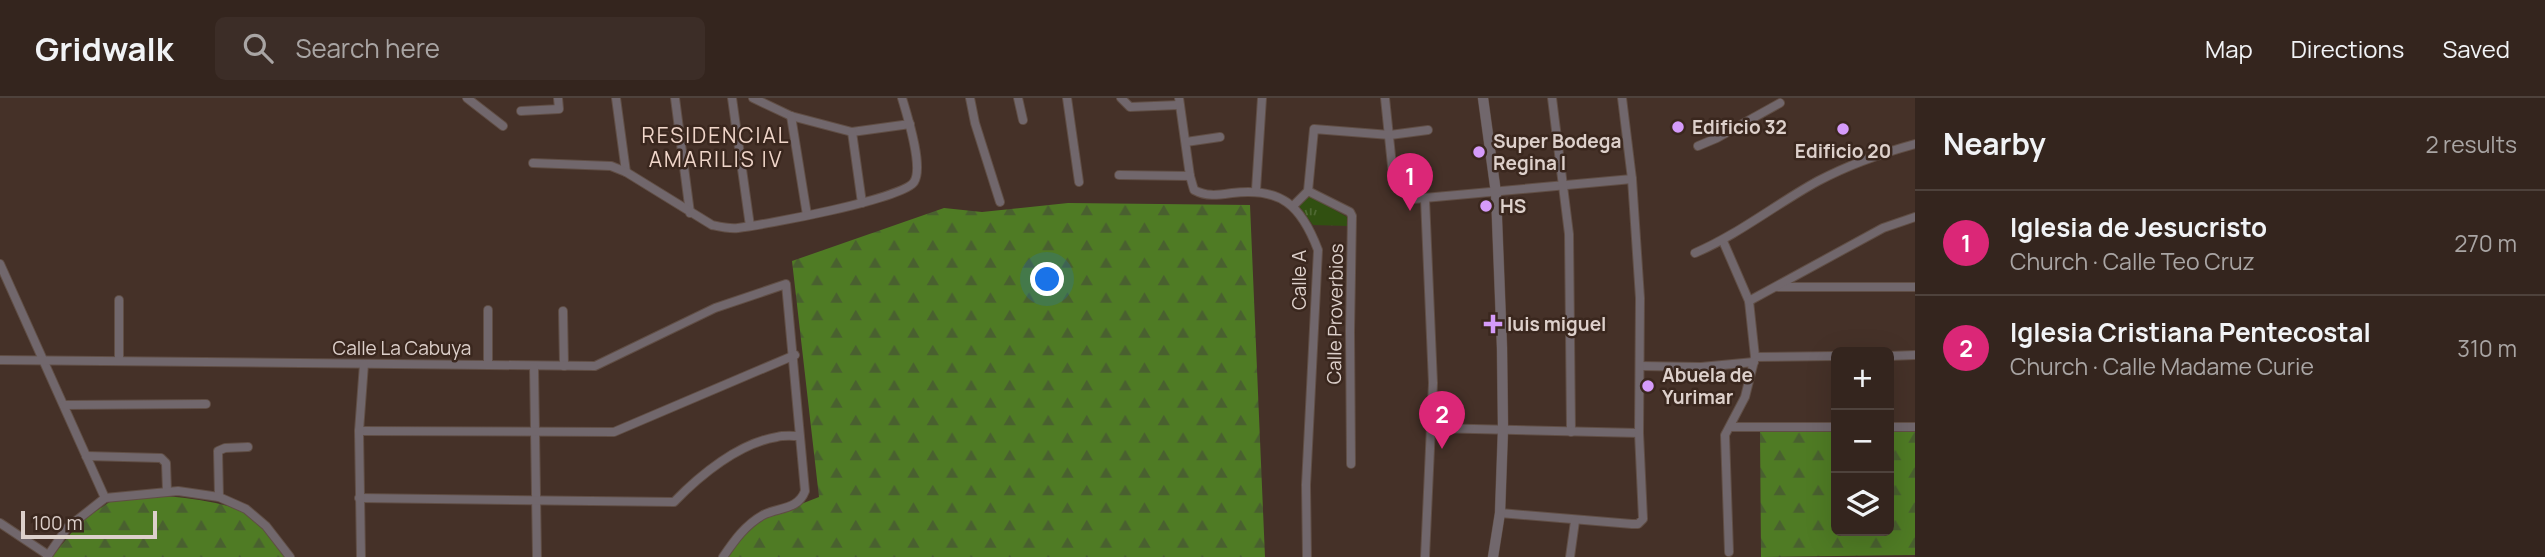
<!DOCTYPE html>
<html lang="en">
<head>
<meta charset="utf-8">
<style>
	:root { --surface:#34251e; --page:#3c2d27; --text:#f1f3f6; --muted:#a9a5a4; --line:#4e423c; --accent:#db2777 }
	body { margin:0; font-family:Manrope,sans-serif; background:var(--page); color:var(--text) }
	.controls { position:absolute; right:21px; bottom:21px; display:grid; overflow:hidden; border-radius:10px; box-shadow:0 7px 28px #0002 }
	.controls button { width:63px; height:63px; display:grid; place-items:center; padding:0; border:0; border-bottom:2px solid var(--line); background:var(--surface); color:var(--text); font:35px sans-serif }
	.scale { position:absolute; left:21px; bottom:18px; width:136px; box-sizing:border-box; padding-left:7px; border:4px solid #ddd0cb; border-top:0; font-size:19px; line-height:24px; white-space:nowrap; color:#ddd0cb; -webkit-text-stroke:5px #3a271e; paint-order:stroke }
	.you { position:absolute; left:1048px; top:182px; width:24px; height:24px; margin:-18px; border:5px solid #fff; border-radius:50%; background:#1a73e8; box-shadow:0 0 0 10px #1a73e833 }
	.badge { display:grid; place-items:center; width:46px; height:46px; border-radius:50%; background:var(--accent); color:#fff; font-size:23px; font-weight:700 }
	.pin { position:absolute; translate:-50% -58px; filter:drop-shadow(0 2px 4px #0008) }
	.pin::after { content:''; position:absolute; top:37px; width:24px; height:21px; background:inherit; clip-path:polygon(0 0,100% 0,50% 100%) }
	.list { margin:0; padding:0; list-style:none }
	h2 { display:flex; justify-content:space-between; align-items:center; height:91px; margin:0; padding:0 28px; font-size:30px }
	h2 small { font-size:23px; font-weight:400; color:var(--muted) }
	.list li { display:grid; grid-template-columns:46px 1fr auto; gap:21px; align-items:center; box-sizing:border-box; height:105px; padding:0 28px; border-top:2px solid var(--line) }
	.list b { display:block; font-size:26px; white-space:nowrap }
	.list p { margin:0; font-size:23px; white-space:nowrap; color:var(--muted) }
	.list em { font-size:23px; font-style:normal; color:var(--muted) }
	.icon { flex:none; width:38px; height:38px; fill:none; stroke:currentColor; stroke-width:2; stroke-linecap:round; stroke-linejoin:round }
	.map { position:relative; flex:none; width:1915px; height:459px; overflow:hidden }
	header { display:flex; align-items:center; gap:42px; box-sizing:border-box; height:98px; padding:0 35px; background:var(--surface); border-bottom:2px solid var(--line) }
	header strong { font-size:33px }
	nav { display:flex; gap:38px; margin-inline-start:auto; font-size:24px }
	.search { width:490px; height:63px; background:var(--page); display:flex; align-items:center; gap:18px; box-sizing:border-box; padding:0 24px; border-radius:10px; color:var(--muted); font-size:26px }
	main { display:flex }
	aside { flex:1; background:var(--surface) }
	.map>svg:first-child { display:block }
	.grass { fill:url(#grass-tufts) }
	.forest { fill:url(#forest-firs) }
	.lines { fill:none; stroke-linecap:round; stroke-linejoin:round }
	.minor-casing { stroke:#604e45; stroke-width:10 }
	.tertiary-casing { stroke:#604e45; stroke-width:11 }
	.minor { stroke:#71676c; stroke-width:8 }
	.tertiary { stroke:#71676c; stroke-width:10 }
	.poi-dot { fill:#d59bfa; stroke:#3a271e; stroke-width:2.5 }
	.labels { text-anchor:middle; stroke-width:5; stroke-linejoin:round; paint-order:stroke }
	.poi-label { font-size:19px; font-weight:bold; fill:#ddd0cb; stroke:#3a271e; text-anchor:start }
	.street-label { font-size:19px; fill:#ddd0cb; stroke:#3a271e }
	.neighbourhood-label { font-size:21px; letter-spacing:2px; fill:#f0d6ca; stroke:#3a271e }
</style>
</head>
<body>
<header>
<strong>Gridwalk</strong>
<div class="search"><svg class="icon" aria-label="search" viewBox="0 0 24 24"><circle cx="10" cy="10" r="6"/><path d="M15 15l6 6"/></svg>Search here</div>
<nav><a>Map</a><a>Directions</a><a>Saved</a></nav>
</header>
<main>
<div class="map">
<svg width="1915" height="459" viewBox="0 0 1915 459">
	<defs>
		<pattern id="grass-tufts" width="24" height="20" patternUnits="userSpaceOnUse" patternTransform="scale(1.75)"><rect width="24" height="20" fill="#315011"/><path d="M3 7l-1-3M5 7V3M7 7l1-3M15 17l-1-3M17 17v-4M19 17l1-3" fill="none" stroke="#4e6832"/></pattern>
		<pattern id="forest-firs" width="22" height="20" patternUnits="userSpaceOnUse" patternTransform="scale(1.75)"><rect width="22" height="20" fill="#4f7b24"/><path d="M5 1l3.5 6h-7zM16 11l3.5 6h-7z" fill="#49602f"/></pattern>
	</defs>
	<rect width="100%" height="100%" fill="#453128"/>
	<path class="grass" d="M1310 98 1347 119 1348 128 1313 127 1299 108Z"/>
	<g class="forest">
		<path d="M1068 105 1250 107 1265 459H726L746 433 760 422 819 399 792 163 944 110 982 114Z"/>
		<path d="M1889 333H1915V457L1761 459 1760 334H1836V433H1889Z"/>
		<path d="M160 398C183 399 226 404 246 415 263 425 276 445 288 459H52L80 424 111 403Z"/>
	</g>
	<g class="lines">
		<g class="minor-casing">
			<g id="minor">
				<path d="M467 0 503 28"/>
				<path d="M616 0 626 74"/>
				<path d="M675 0 690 115"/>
				<path d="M732 0 750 128"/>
				<path d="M753 0 791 18 852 34 910 26"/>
				<path d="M970 0 975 25 1000 104"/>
				<path d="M1018 0 1023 22"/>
				<path d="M1067 0 1079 84"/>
				<path d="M1121 0 1130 9 1179 7"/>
				<path d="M1179 0 1190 78 1194 92C1207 99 1218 97 1232 95 1281 89 1301 107 1318 152L1306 387 1307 459"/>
				<path d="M1385 0 1393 77 1398 87 1413 101 1632 81"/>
				<path d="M1552 0 1569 136 1571 334"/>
				<path d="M521 13 559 11 558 0"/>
				<path d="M791 18 807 117"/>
				<path d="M852 34 862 105"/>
				<path d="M1186 44 1220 39"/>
				<path d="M1698 48 1717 40 1780 5"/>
				<path d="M533 65 611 68 626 74 712 127C721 129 729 131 738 130 764 127 903 101 914 84 924 69 907 17 902 0"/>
				<path d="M1119 77 1190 78"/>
				<path d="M1256 92 1262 0"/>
				<path d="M1308 93 1350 114 1352 118 1350 233 1351 366"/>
				<path d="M1293 108 1308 93 1314 31 1390 37 1428 32"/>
				<path d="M1723 143 1749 203 1755 259 1745 299 1725 337 1729 454"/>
				<path d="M1695 155C1739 136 1776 106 1818 83 1848 67 1882 55 1915 46"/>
				<path d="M0 166 105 400"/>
				<path d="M1778 189H1915"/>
				<path d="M119 202V263"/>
				<path d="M1749 203 1883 130 1915 119"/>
				<path d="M488 212V266"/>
				<path d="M563 213 564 268"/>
				<path d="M1889 258 1915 257"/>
				<path d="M1755 259 1836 258"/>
				<path d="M0 262 595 268 715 210 786 186 805 393C798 412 779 409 763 417 745 427 734 443 723 459"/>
				<path d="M1640 268 1701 269 1754 264"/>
				<path d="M534 269 537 459"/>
				<path d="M64 307 206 306"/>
				<path d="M1730 329H1836"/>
				<path d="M1889 329H1915"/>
				<path d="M1432 330 1639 335"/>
				<path d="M359 333 614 334 795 257"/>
				<path d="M86 358 161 360 166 365 167 393"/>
				<path d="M219 399 218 353 225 350 248 349"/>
				<path d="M359 400 674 404C700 377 739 345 777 339 784 337 792 338 799 338"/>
				<path d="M1500 415 1632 426H1638L1643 421 1639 335 1640 200 1632 81 1622 0"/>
				<path d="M0 425 48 457"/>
				<path d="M47 459 67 430 105 400 178 393 219 399 246 411 266 428 290 459"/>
				<path d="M361 459 359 333 364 266"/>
				<path d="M1425 459 1433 285 1425 101"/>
				<path d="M1570 459 1575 423"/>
			</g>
		</g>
		<g class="tertiary-casing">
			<path id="tertiary" d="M1483 0 1496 95 1502 250 1503 331 1500 415 1493 459"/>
		</g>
		<use href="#minor" class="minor"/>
		<use href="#tertiary" class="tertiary"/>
	</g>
	<g class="poi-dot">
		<circle cx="1678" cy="29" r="7"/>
		<circle cx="1843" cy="31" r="7"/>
		<circle cx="1479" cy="54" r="7"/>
		<circle cx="1486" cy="108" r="7"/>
		<path d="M1489.5 215.5h7v7h7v7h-7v7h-7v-7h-7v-7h7z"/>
		<circle cx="1648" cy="288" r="7"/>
	</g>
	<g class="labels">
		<g class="poi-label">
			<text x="1692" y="36">Edificio 32</text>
			<text x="1493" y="50">Super Bodega<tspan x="1493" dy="22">Regina I</tspan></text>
			<text x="1843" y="60" text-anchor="middle">Edificio 20</text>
			<text x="1500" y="115">HS</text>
			<text x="1507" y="233">luis miguel</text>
			<text x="1662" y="284">Abuela de<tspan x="1662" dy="22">Yurimar</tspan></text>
		</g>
		<g class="street-label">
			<text transform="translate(1299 182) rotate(-90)" y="7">Calle A</text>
			<text transform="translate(1335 216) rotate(-89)" y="7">Calle Proverbios</text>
			<text x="402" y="257">Calle La Cabuya</text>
		</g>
		<g class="neighbourhood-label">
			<text x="716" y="45">RESIDENCIAL<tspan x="716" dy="24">AMARILIS IV</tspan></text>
		</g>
	</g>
</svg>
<div class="controls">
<button>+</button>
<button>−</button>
<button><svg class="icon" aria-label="layers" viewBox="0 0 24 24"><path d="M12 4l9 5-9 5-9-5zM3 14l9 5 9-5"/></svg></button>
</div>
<div class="scale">100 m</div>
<div class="you"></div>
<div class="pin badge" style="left:1410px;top:113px">1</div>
<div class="pin badge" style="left:1442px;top:351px">2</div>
</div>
<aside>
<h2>Nearby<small>2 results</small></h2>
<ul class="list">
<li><span class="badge">1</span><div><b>Iglesia de Jesucristo</b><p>Church · Calle Teo Cruz</p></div><em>270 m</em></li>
<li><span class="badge">2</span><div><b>Iglesia Cristiana Pentecostal</b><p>Church · Calle Madame Curie</p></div><em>310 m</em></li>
</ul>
</aside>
</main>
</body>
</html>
